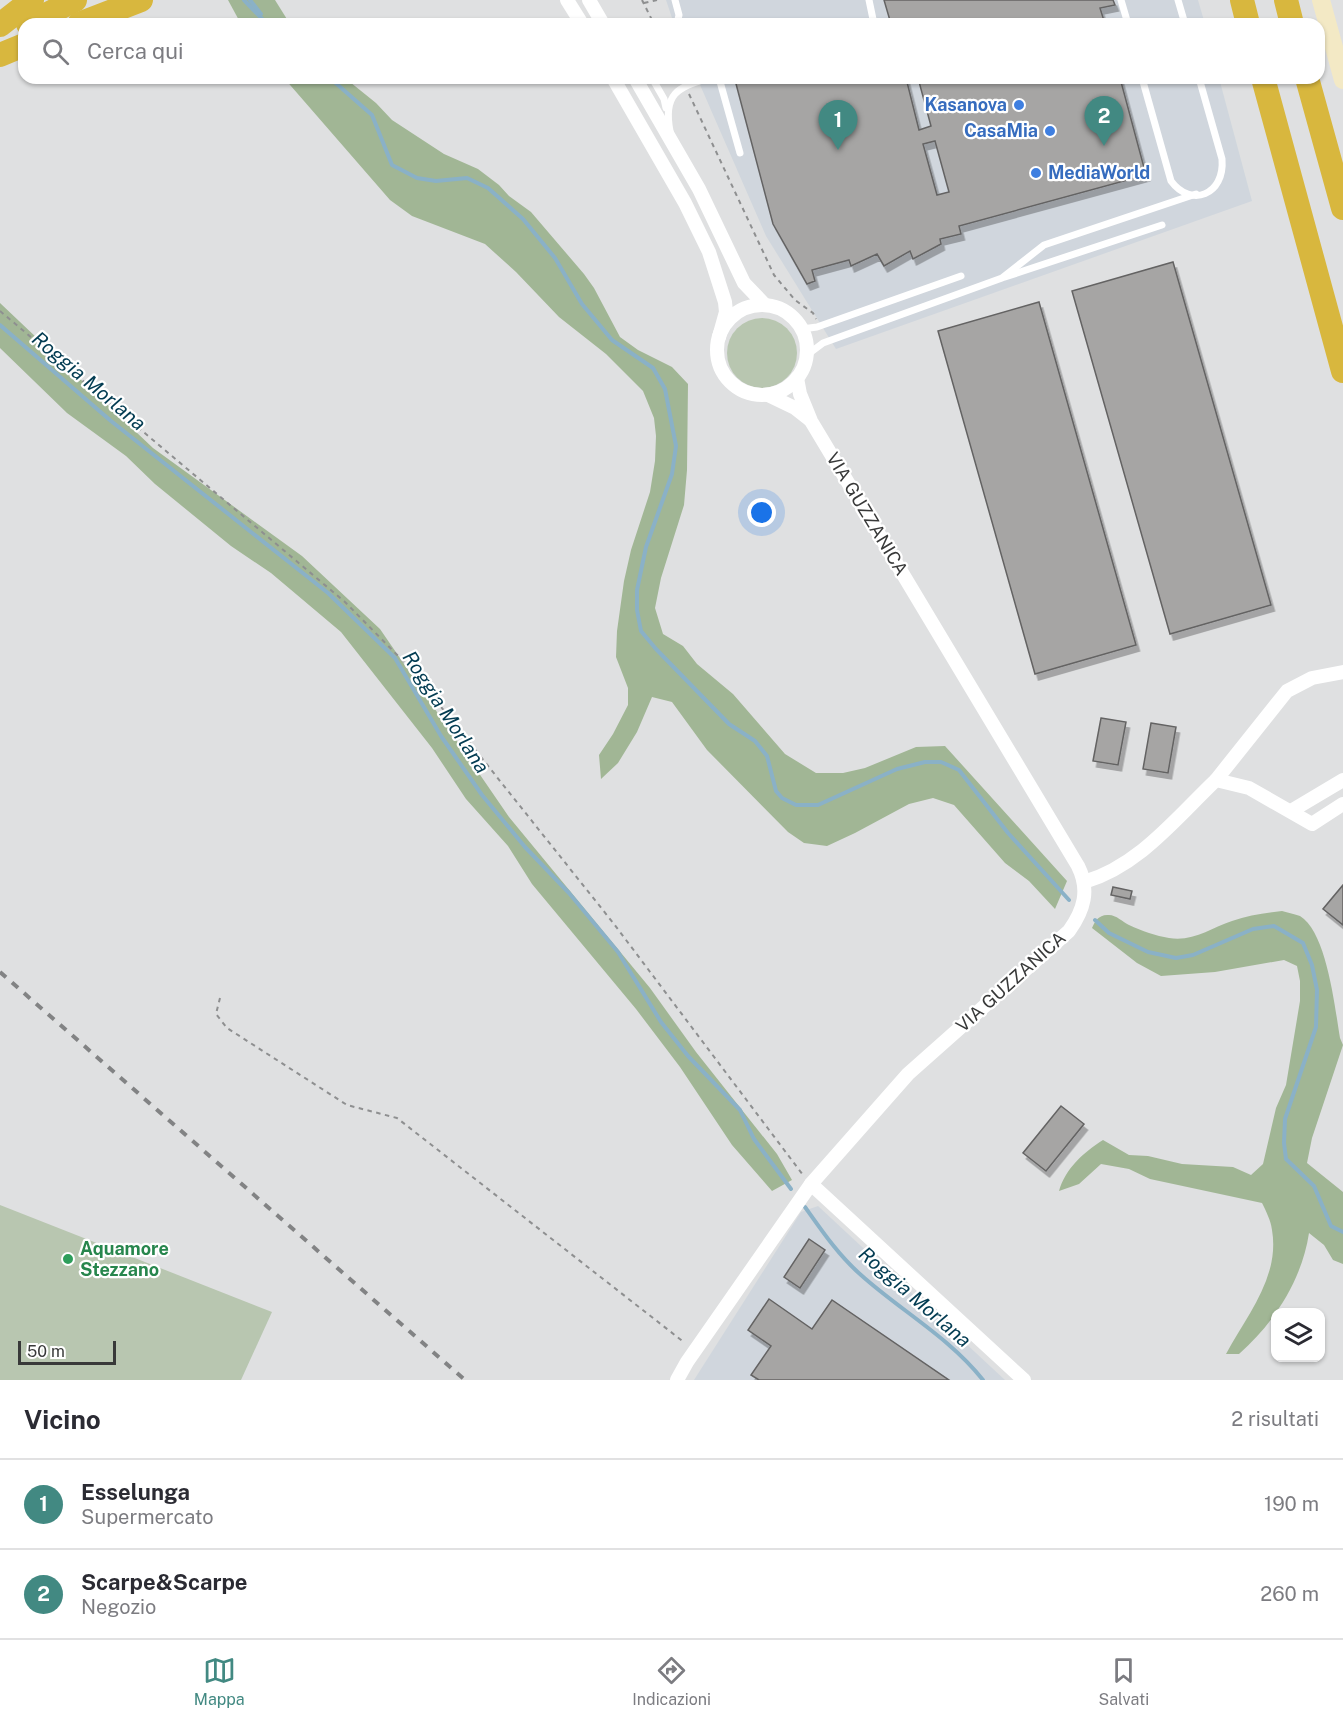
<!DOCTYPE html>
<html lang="it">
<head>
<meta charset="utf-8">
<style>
	:root { --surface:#fff; --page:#f2f2f3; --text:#2b2b33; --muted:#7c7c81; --line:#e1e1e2; --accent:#428982 }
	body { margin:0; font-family:"Public Sans",sans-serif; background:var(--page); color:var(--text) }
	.controls { position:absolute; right:18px; bottom:18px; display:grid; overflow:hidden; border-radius:12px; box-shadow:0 2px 4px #0004 }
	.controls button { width:54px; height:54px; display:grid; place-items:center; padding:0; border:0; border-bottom:2px solid var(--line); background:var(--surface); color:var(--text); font:30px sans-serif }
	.scale { position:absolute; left:18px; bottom:15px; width:98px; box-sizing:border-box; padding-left:6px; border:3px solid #383939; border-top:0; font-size:16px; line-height:21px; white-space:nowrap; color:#383939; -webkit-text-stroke:4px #fff; paint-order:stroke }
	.you { position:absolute; left:762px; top:513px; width:21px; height:21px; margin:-15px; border:4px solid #fff; border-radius:50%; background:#1a73e8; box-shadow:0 0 0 9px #1a73e833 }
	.badge { display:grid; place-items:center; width:39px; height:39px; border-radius:50%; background:var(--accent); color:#fff; font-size:20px; font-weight:700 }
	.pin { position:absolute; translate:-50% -50px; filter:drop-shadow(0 2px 3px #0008) }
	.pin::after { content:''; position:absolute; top:32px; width:21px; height:18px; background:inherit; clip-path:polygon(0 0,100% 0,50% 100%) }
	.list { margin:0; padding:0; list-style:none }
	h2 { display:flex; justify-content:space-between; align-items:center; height:78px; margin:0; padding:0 24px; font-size:26px }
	h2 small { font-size:20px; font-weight:400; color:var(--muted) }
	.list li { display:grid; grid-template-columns:39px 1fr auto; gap:18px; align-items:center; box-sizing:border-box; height:90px; padding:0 24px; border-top:2px solid var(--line) }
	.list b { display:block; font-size:22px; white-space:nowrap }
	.list p { margin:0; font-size:20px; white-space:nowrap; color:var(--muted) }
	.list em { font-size:20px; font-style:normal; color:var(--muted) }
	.icon { flex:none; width:33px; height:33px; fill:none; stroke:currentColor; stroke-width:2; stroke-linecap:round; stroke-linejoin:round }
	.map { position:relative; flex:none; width:1343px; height:1380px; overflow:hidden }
	.search { position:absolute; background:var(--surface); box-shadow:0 2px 4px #0004; left:18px; right:18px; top:18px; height:66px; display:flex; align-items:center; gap:15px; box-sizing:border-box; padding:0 21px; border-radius:18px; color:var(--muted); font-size:22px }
	.sheet { height:258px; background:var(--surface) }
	nav { display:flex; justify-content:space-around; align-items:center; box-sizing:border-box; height:84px; border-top:2px solid var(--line); background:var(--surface); font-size:16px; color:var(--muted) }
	nav a { display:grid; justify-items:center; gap:3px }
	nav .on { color:var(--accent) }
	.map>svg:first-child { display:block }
	.built { fill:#d0d6dd }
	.green { fill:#b8c6b0 }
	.forest { fill:#a1b695 }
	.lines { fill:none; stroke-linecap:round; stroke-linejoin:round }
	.stream { stroke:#8ab1c7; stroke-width:4 }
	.building { fill:#a6a5a4; stroke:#646363; stroke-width:1.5; fill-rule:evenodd; filter:url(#shadow) }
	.path { stroke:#8e8f90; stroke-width:2; stroke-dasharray:4.5 4.5; stroke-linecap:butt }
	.lane { stroke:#fff; stroke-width:7 }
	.street { stroke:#fff; stroke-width:14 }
	.secondary { stroke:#f3e9c5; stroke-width:18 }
	.highway { stroke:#d8b73e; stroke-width:24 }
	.rail { stroke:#828384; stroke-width:4; stroke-dasharray:8 8; stroke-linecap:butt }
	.shop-dot { fill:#3f7fe0; stroke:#fff; stroke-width:2 }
	.leisure-dot { fill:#2e9e5b; stroke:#fff; stroke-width:2 }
	.labels { text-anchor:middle; stroke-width:4.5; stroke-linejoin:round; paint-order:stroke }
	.shop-label { font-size:18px; font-weight:bold; fill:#366cbe; stroke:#fff; text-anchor:end }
	.street-label { font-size:18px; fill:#383939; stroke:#fff }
	.leisure-label { font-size:18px; font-weight:bold; fill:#27864d; stroke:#fff; text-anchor:start }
	.water-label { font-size:20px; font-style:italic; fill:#033c52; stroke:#fff }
</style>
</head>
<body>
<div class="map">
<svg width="1343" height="1380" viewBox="0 0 1343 1380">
	<defs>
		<filter id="shadow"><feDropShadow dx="3.5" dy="6" stdDeviation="0" flood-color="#0004"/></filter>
	</defs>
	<rect width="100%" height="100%" fill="#dfe0e1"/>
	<g class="built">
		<path d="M666 0H1198L1205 24H674Z"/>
		<path d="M697 78H1219L1252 201 836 349 766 236Z"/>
		<path d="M818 1206 1005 1380H694L801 1212Z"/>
	</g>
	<g class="green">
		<circle cx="762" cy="353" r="35"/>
		<path d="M0 1205 272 1312 241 1380H0Z"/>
	</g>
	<g class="forest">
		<path d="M228 0H275L290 24H241Z"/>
		<path d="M284 78H345L376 103 392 120 444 154 478 169 499 185 509 196 531 212 584 274 594 288 620 337 638 350 672 367 688 384 687 470 684 505 661 578 655 608 663 634 683 646 697 664 733 694 785 754 816 773H843L865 768 916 747 945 746 1067 881 1055 909 1029 881 1005 863 954 805 933 798 909 804 855 833 827 846 804 843 788 832 707 750 672 702 652 697 637 732 618 763 601 779 599 755 613 734 628 705V688L616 657 617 631 624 581 631 550 650 492 655 461 656 436 654 418 643 391 606 354 559 317 516 272 485 244 412 216 390 200Z"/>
		<path d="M0 303 153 448 302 556 380 629 509 817 650 988 696 1052 777 1154 792 1180 772 1191 732 1145 680 1067 636 1009 532 884 508 846 466 799 432 748 341 632 271 573 231 546 155 484 126 456 67 413 0 348Z"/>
		<path d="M1282 911C1288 913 1295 914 1300 916 1327 932 1335 1009 1340 1038L1343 1045 1312 1138 1307 1163 1343 1192V1264L1333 1260 1324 1245 1309 1233C1302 1280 1274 1323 1239 1354H1226C1247 1315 1280 1277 1272 1230 1271 1221 1266 1211 1262 1203L1150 1179 1129 1169 1101 1164 1079 1184 1059 1191C1065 1169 1084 1152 1103 1140L1129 1155 1148 1156 1182 1164 1233 1167 1251 1175 1263 1164 1276 1108 1286 1085 1300 1001V981L1297 966 1284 960 1215 972 1161 976 1137 963 1092 928C1095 921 1099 914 1109 915 1116 915 1123 922 1129 925 1142 931 1156 936 1169 938 1193 942 1211 928 1232 921 1248 915 1265 913 1282 911Z"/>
	</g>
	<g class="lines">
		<g class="stream">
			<path d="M244 0 267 24"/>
			<path d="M250 0 261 14"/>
			<path d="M330 78 372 115 392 165 417 178 436 181 467 178 488 188 523 219 555 258 582 304 612 340 653 368 665 389 676 446 672 474 646 547 637 590V610L641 631 656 649 729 724 755 741 767 756 776 791 782 798 796 805H818L897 769 925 762H941L959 770 1008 833 1069 900"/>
			<path d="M0 325 111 421 328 593 395 658 441 736 482 795 525 847 569 893 618 952 661 1022 688 1056 740 1110 754 1139 791 1189"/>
			<path d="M1095 920 1109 933 1148 952 1176 958 1193 955 1253 929 1274 926 1303 943 1312 965 1317 990 1316 1027 1285 1119 1284 1143 1286 1159 1314 1186 1331 1226 1343 1232"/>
			<path d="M805 1207C822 1231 839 1256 861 1275 901 1311 949 1337 983 1380"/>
		</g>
	</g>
	<g class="building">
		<path d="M884 0H1113L1115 5 1100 8 1105 24H891Z"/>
		<path d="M744 78H906L919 130 931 126 918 78H1120L1146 175 959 226 961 234 940 239 941 244 913 259 910 251 884 266 877 254 851 266 849 260 812 270 815 281 807 284 773 224 735 80ZM935 141 949 192 937 195 923 144Z"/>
		<path d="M1173 262 1271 605 1170 634 1072 291Z"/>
		<path d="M1039 302 1136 645 1035 674 938 331Z"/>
		<path d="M1101 718 1126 722 1118 765 1093 761Z"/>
		<path d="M1151 723 1176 727 1168 773 1143 769Z"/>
		<path d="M1343 885V925L1323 909Z"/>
		<path d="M1113 887 1132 891 1130 899 1111 895Z"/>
		<path d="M1061 1106 1084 1124 1046 1171 1023 1153Z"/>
		<path d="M809 1239 825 1250 800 1288 784 1277Z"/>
		<path d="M769 1299 812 1329 832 1300 949 1380H759L751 1375 771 1346 748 1330Z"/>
	</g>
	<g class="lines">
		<g class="path">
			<path d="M642 0 654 24"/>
			<path d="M644 3 657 0"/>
			<path d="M689 94 774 275 795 300 813 313 816 319"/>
			<path d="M0 311 345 602 410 668 614 924 803 1175"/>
			<path d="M220 998 216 1014 227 1028 347 1105 397 1118 685 1343"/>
		</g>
		<g class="lane">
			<path d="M675 0 679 15 677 24"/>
			<path d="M869 0 874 24"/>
			<path d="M1121 0 1128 24"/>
			<path d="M1178 0 1185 24"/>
			<path d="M731 24V23"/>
			<path d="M652 78 664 99 666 108"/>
			<path d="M719 78 740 153"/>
			<path d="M1142 78 1171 181C1191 208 1225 195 1222 159L1199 78"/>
			<path d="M670 131C663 95 677 86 710 78"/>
			<path d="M1005 277 1162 225"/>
			<path d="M802 329 817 327 961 276"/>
			<path d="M807 355 823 343 1002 278 1044 245 1196 194"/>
		</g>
		<g class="street">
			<path d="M567 0 582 24"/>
			<path d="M589 0 603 24"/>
			<path d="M613 78 685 203 709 252 725 302 726 312 719 337"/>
			<path d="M635 78 699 189 744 283 765 305"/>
			<circle cx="762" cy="350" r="45"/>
			<path d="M768 395 795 408 809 419"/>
			<path d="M1216 780 1287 691 1312 678 1343 672"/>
			<path d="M1291 811 1343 780"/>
			<path d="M1084 882C1139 866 1176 818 1216 780L1249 788 1312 824 1343 804"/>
			<path d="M811 1184 1024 1380"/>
			<path d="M677 1380 687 1362 811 1184 908 1074 1069 931C1084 910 1090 890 1078 866L811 421 800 394 797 378"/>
		</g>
		<path class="secondary" d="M1321 0 1343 80"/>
		<g class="highway">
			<path d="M1242 0 1248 24"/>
			<path d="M1286 0 1292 24"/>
			<path d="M28 24 75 0"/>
			<path d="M79 24 141 0"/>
			<path d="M0 25 32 0"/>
			<path d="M0 55 24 45"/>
			<path d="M1263 78 1343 371"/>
			<path d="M1307 78 1343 208"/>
		</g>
		<path class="rail" d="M0 972 465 1380"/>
	</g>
	<g class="shop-dot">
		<circle cx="1019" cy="105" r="6"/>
		<circle cx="1050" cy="131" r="6"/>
		<circle cx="1036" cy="173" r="6"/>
	</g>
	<circle class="leisure-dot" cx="68" cy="1259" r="6"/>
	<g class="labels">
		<g class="shop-label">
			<text x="1007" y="111">Kasanova</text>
			<text x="1038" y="137">CasaMia</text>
			<text x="1048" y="179" text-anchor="start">MediaWorld</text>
		</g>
		<g class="street-label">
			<text transform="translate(867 514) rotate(59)" y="6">VIA GUZZANICA</text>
			<text transform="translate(1011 982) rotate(-42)" y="6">VIA GUZZANICA</text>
		</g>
		<g class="leisure-label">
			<text x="80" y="1255">Aquamore<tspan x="80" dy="21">Stezzano</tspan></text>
		</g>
		<g class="water-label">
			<text transform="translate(89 381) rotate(40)" y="7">Roggia Morlana</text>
			<text transform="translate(446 712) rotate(57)" y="7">Roggia Morlana</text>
			<text transform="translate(915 1297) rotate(41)" y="7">Roggia Morlana</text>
		</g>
	</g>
</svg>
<div class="controls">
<button><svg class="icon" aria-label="layers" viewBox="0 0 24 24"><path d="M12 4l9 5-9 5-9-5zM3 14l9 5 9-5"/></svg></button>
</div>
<div class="scale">50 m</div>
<div class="you"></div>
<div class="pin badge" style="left:838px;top:150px">1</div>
<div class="pin badge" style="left:1104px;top:146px">2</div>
<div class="search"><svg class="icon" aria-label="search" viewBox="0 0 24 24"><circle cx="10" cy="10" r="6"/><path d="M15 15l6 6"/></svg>Cerca qui</div>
</div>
<section class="sheet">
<h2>Vicino<small>2 risultati</small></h2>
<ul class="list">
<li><span class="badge">1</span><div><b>Esselunga</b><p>Supermercato</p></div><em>190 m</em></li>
<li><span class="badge">2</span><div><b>Scarpe&amp;Scarpe</b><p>Negozio</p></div><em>260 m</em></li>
</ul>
</section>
<nav>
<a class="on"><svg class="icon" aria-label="map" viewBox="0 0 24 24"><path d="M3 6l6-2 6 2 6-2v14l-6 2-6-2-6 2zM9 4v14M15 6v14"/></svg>Mappa</a>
<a><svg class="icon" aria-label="directions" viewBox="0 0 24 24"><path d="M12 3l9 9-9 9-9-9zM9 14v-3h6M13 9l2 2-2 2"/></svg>Indicazioni</a>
<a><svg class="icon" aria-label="saved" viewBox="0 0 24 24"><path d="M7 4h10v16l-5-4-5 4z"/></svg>Salvati</a>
</nav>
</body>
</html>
